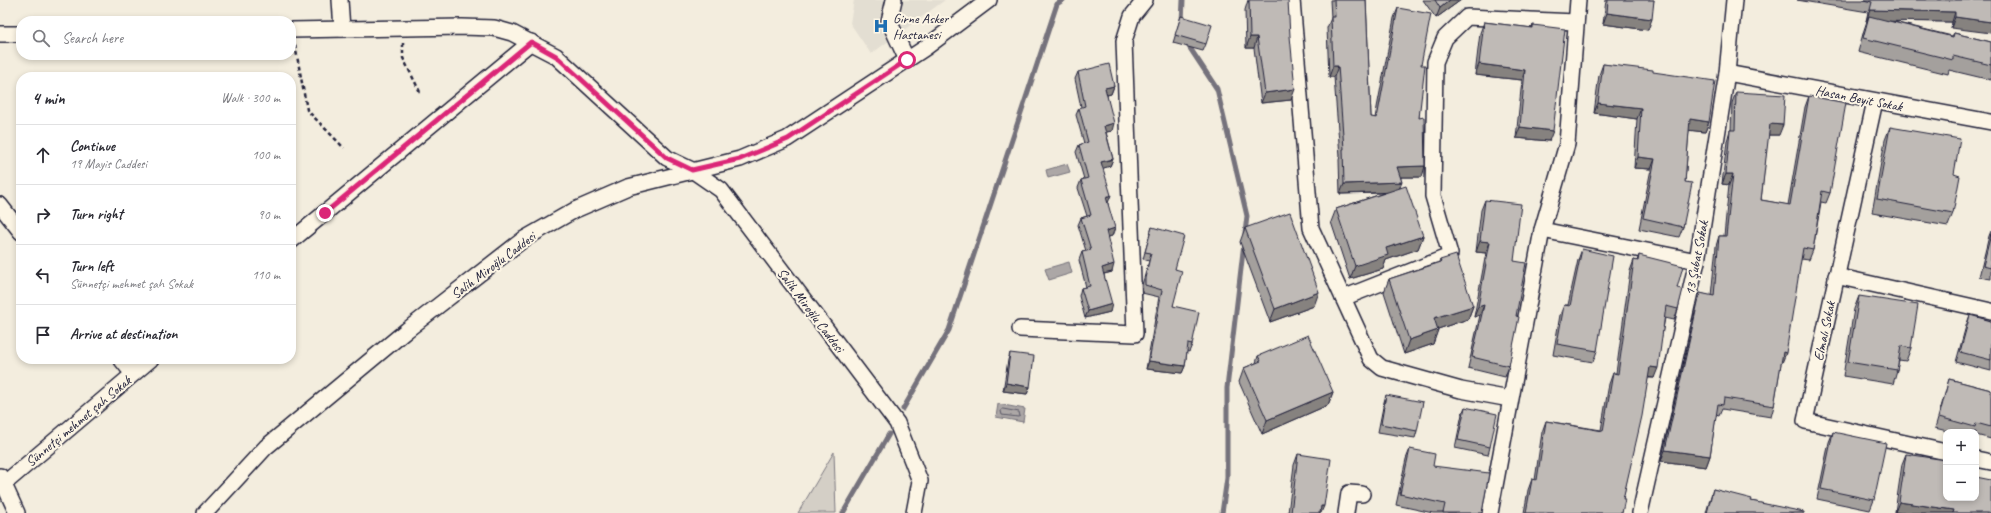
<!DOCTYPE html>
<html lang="en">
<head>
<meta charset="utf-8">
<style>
	:root { --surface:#fff; --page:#f2f2f3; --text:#2b2b33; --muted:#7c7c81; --line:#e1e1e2 }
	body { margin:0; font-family:Caveat,sans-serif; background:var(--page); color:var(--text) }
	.controls { position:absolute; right:12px; bottom:12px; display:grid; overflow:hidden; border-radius:8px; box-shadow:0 2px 6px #0003 }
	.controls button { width:36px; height:36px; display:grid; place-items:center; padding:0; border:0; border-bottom:1px solid var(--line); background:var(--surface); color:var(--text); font:20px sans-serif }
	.stop { position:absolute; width:12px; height:12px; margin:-9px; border:3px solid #db2777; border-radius:50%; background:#fff }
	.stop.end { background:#db2777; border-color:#fff; box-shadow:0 1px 4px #0008 }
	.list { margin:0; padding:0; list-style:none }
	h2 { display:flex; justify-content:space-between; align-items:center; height:52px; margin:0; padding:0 16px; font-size:17px }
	h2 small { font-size:13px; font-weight:400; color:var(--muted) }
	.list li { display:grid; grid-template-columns:26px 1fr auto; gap:12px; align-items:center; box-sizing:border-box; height:60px; padding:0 16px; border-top:1px solid var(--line) }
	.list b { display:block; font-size:15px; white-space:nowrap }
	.list p { margin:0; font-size:13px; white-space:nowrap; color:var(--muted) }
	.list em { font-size:13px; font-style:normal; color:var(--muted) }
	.icon { flex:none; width:22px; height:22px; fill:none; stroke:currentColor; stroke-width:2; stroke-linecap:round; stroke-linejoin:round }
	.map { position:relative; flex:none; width:1991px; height:513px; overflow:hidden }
	.search { position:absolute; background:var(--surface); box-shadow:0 2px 6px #0003; left:16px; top:16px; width:280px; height:44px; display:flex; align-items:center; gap:10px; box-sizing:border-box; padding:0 14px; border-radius:16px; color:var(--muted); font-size:15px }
	.panel { position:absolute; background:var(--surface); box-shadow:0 2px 6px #0003; left:16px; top:72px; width:280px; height:292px; border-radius:16px }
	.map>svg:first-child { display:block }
	.built { fill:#e3ded2 }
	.green { fill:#d4cfc6; stroke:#7b7880 }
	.water { fill:#aca7a6; stroke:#75727b }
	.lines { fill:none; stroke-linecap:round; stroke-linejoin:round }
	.shore { stroke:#595766; stroke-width:1 }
	.stream { stroke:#75727b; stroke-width:5 }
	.street-casing { stroke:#22223b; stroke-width:18 }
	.path { stroke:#22223b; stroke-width:2.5; stroke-dasharray:4 3; stroke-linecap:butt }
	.street { stroke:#fcf5e5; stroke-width:15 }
	.wall { fill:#a4a09d; stroke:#22223b }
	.shaded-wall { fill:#86827f; stroke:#22223b }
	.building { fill:#bfbab6; stroke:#22223b }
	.route { stroke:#db2777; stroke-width:5 }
	.labels { text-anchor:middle; stroke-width:4; stroke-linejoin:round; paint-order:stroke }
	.poi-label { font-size:14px; fill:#22223b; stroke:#fcf5e5; text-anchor:start }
	.street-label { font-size:14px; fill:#22223b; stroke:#fcf5e5 }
</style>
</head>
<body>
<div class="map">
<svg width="1991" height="513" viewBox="0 0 1991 513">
	<rect width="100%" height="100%" fill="#f3edde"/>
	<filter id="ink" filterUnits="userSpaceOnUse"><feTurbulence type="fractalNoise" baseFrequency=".025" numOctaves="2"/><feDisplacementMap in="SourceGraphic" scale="8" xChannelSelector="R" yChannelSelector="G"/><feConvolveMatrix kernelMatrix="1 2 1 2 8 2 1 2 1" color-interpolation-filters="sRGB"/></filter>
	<g filter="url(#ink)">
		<path class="built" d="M854 0H945L871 54 850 23Z"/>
		<path class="green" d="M834 452 836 513H798Z"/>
		<g class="water">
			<path d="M1067 164 1070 172 1048 178 1046 170Z"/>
			<path d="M1069 262 1072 273 1049 280 1045 269Z"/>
			<path d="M998 404 1025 409 1023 422 996 417Z"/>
		</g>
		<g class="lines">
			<path class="shore" d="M1003 409 1019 412 1020 416 1018 417 1002 415 1001 411Z"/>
			<g class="stream">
				<path d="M1182 22 1183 0"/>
				<path d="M1186 42 1217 89 1247 216 1245 233"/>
				<path d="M903 409 949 330 1057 4 1063 0"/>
				<path d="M843 513 889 434"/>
				<path d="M1222 513 1227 478V388L1244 243"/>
			</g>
			<g class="street-casing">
				<g id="street">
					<path d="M340 0 342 29"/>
					<path d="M894 0 889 21 907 60"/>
					<path d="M1292 0 1311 228 1371 359 1382 368 1461 390 1510 399"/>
					<path d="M291 30 462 27 494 28 512 33 556 56 667 158 692 170 721 190 897 423 920 481 914 513"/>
					<path d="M0 34H21"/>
					<path d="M1727 73 1991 122"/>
					<path d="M1875 101 1805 421 1946 452"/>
					<path d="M0 205 21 232"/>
					<path d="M1542 230 1697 261"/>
					<path d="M291 241 531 42"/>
					<path d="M1836 276 1991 311"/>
					<path d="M1343 298 1447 257 1450 254 1433 196 1435 62 1445 38 1467 17 1576 22"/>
					<path d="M1020 329 1135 334 1124 41 1132 16 1145 0"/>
					<path d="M121 359 133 374"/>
					<path d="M1976 459 1991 462"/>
					<path d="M0 476 17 513"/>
					<path d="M5 483 151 359"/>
					<path d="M205 513 266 447 407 330 524 239 575 210 628 187 740 159 787 139 925 48 989 0"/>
					<path d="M1346 513 1349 493 1362 494"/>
					<path d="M1490 513 1542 230 1567 144 1578 0"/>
					<path d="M1640 513 1697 261 1727 73 1734 0"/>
				</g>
			</g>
			<g class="path">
				<path d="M403 43V58L420 92"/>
				<path d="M295 45 307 110 344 148"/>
			</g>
			<use href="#street" class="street"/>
		</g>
		<g class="wall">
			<path d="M1248 0 1291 100 1261 103 1254 48H1246L1245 10Z"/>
			<path d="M1330 0H1366L1371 117 1375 118 1394 18 1398 8 1421 65 1419 118 1422 177H1401L1400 187 1423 236 1418 249 1386 260 1383 269 1350 279 1331 222 1336 209 1384 193 1340 194 1339 160 1340 156 1334 77H1329L1327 28 1331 18Z"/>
			<path d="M1423 0H1461L1436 18Z"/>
			<path d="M1606 0H1654L1648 30 1603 24Z"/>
			<path d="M1797 0H1991L1951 28 1952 22 1890 21 1952 36 1954 33 1991 42V80L1949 70 1948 74 1858 52 1864 30 1867 21H1866L1868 12Z"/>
			<path d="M1181 16 1206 44 1203 51 1173 43Z"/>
			<path d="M1484 22 1532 28 1533 25 1549 141 1516 138 1522 80 1475 75 1480 33Z"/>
			<path d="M1603 64 1653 72 1709 122 1705 132 1689 130 1685 182 1683 227 1679 237 1639 229 1651 169 1634 168 1637 119 1594 113 1599 75Z"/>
			<path d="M1078 72 1114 86 1111 94 1107 95 1112 131 1106 132 1113 159 1110 166 1103 168 1108 203 1112 236 1107 237 1112 272 1104 274 1110 312 1085 318 1079 296 1081 288 1086 287 1079 260 1082 252 1086 251 1078 225 1081 218 1087 216 1078 188 1081 180 1084 179 1076 152 1079 145 1084 143 1076 115 1079 108 1081 107 1075 79Z"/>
			<path d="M1736 92 1779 135H1768L1761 200 1788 205 1805 107 1809 96 1830 193 1826 203 1821 202 1813 250 1809 260 1801 259 1781 363 1774 406 1771 417 1722 409 1719 416 1716 415 1710 456 1706 467 1661 461 1697 304 1700 293 1711 296 1716 246 1719 236H1724L1729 185 1722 184 1727 141 1730 130H1731L1732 103Z"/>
			<path d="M1890 127 1954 174 1953 213 1948 226 1872 213 1885 140Z"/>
			<path d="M1485 200 1514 261 1516 316 1509 366 1505 377 1468 368 1480 315 1474 317 1486 253 1476 252 1481 210Z"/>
			<path d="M1152 227 1175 269 1173 306 1192 345 1189 352 1187 351 1185 366 1182 373 1146 369 1159 297 1142 293V285L1149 261 1143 259Z"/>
			<path d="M1245 228 1314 306 1270 322 1240 242Z"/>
			<path d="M1991 231V279L1979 277 1989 236Z"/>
			<path d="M1582 249 1597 351 1593 362 1553 355 1560 315 1564 305H1568L1578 260Z"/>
			<path d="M1639 255 1677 288 1678 309 1674 320 1665 318 1654 378H1648L1623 499 1622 513H1524L1528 490 1532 479 1535 480 1542 432 1546 421 1601 430 1609 384 1613 373H1616L1630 271 1634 260 1637 261Z"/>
			<path d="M1440 260 1473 306 1468 319 1438 329 1433 344 1404 354 1384 292 1389 279 1439 262Z"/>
			<path d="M1859 296 1911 348 1906 361 1899 360 1897 370 1893 384 1843 376 1854 309Z"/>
			<path d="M1970 315 1991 321V371L1956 362 1966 326Z"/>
			<path d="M1010 353 1030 387 1027 394 1003 391 1008 360Z"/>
			<path d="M1258 356 1333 392 1328 405 1262 434 1239 382 1244 368 1256 363Z"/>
			<path d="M1949 379 1991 390V439L1976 435V432H1951L1935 428 1946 390Z"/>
			<path d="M1386 395 1417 431 1415 438 1378 432 1384 402Z"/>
			<path d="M1465 407 1490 447 1488 455 1455 448 1462 414Z"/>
			<path d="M1833 432 1874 500 1870 510 1817 499 1829 442Z"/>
			<path d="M1410 449 1433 466 1482 513H1433L1396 505 1406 459Z"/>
			<path d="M1298 454 1321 513H1288L1294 465Z"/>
			<path d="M1906 454 1946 498 1991 513H1900L1895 512 1902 464Z"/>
			<path d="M1713 489 1751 501 1804 513H1706L1710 499Z"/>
		</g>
		<g class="shaded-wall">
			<path d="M1450 0H1461L1436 18 1440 8Z"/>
			<path d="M1870 10 1955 12 1952 22 1868 21 1869 16 1867 21H1866Z"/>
			<path d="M1607 13 1652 19 1648 30 1603 24Z"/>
			<path d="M1955 17 1991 22V33L1951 28Z"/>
			<path d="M1250 37H1257L1254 48H1246Z"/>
			<path d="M1479 64 1525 70 1522 80 1475 75Z"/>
			<path d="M1333 66H1338L1334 77H1329Z"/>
			<path d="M1114 86 1111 94 1102 96 1105 88Z"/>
			<path d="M1295 89 1291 100 1261 103 1265 93Z"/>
			<path d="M1598 103 1641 108 1637 119 1594 113Z"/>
			<path d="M1690 119 1709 122 1705 132 1686 130Z"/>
			<path d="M1114 123 1112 131 1101 133 1104 126Z"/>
			<path d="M1770 124 1783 125 1779 135H1766Z"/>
			<path d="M1520 127 1553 131 1549 141 1516 138Z"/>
			<path d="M1638 157 1655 159 1651 169 1634 168Z"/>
			<path d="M1113 159 1110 166 1098 170 1101 162Z"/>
			<path d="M1425 166 1422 177H1393L1397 167Z"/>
			<path d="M1726 174H1733L1729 185 1722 184Z"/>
			<path d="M1402 182 1398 192 1340 194 1344 184Z"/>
			<path d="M1111 195 1108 203 1103 204 1106 197Z"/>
			<path d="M1115 228 1112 236 1103 238 1106 231Z"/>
			<path d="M1423 236 1418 249 1386 260 1383 269 1350 279 1355 266 1386 248Z"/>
			<path d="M1480 241 1490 242 1486 253 1476 252Z"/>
			<path d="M1114 264 1112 272 1099 275 1102 268Z"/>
			<path d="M1319 292 1314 306 1270 322 1275 309Z"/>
			<path d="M1112 304 1110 312 1085 318 1088 311Z"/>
			<path d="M1484 305 1480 315 1474 317 1478 307Z"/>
			<path d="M1473 306 1468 319 1429 332 1434 318Z"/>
			<path d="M1438 330 1433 344 1404 354 1409 340Z"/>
			<path d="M1783 352 1786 353 1782 363H1779Z"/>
			<path d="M1149 361 1185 366 1182 373 1146 369Z"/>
			<path d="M1650 367 1658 368 1654 378 1646 377Z"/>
			<path d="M1006 383 1030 387 1027 394 1003 391Z"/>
			<path d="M1333 392 1328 405 1262 434 1267 420Z"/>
			<path d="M1665 450 1710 456 1706 467 1661 461Z"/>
			<path d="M1899 502 1954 510 1953 513H1900L1895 512Z"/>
			<path d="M1321 506H1324L1321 513H1319Z"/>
		</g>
		<g class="building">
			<path d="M1249 0H1288L1290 36 1295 89 1265 93 1257 37H1250Z"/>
			<path d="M1334 0H1366L1371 117 1377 118 1398 8 1431 14 1421 65H1425L1419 118 1424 117 1425 166 1397 167 1402 182 1344 184 1343 149H1344L1338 66H1333L1331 17H1335Z"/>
			<path d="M1435 0H1450L1440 8Z"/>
			<path d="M1608 0H1654L1652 19 1607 13Z"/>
			<path d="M1863 0H1991V22L1955 17V12L1870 10 1872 2Z"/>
			<path d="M1181 16 1212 25 1206 44 1175 35Z"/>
			<path d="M1869 16 1953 37 1954 33 1991 42V65L1953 56V60L1863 38Z"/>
			<path d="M1484 22 1533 28V25L1565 29 1553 131 1520 127 1525 70 1479 64Z"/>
			<path d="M1109 64 1114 86 1105 88 1114 123 1104 126 1113 159 1101 162 1111 195 1106 197 1115 228 1106 231 1114 264 1102 268 1112 304 1088 311 1081 288 1090 286 1082 252 1091 250 1081 218 1091 215 1081 180 1088 178 1079 145 1088 142 1079 108 1085 106 1078 72Z"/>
			<path d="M1603 64 1653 70V72L1715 81 1709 122 1690 119 1685 182 1692 183 1683 227 1643 218 1655 159 1638 157 1641 108 1598 103Z"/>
			<path d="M1736 92 1785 95 1783 125 1770 124 1761 200 1790 205 1809 96 1846 103 1830 193 1822 191 1813 250 1803 248 1786 353 1783 352 1774 406 1724 398 1723 405 1718 404 1710 456 1665 450 1700 293 1714 296 1719 236H1726L1733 174H1726L1730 130H1735Z"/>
			<path d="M1890 127 1960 139 1954 174 1960 176 1953 213 1877 199Z"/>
			<path d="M1406 186 1423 236 1386 248 1388 255 1355 266 1336 209Z"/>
			<path d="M1485 200 1521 204 1514 261 1526 263 1516 316 1519 317 1509 366 1472 357 1484 305 1478 307 1490 242 1480 241Z"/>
			<path d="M1290 212 1319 292 1275 309 1245 228Z"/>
			<path d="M1152 227 1184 236 1175 269 1182 271 1173 306 1199 312 1192 345 1188 344 1185 366 1149 361 1162 290 1145 285V278L1151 253 1145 252Z"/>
			<path d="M1991 234V268L1983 266Z"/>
			<path d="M1582 249 1613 256 1597 351 1557 344 1564 305 1570 306Z"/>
			<path d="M1456 255 1473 306 1434 318 1438 330 1409 340 1389 279 1441 262 1440 260Z"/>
			<path d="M1639 255 1683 266 1677 288 1683 289 1678 309 1666 306 1658 368 1650 367 1642 416 1623 499H1625L1622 513H1526L1532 479 1537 480 1546 421 1603 431 1613 373 1618 374 1634 260 1638 261Z"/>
			<path d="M1859 296 1918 305 1911 348 1901 346 1897 370 1848 362Z"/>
			<path d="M1970 315 1991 321V360L1960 352Z"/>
			<path d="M1308 335 1333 392 1267 420 1244 368 1261 361 1258 356Z"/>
			<path d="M1010 353 1034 356 1030 387 1006 383Z"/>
			<path d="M1949 379 1991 390V427L1976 423 1975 427 1939 417Z"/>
			<path d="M1386 395 1423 402 1417 431 1381 424Z"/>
			<path d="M1465 407 1497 414 1490 447 1458 440Z"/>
			<path d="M1833 432 1886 443 1874 500 1821 489Z"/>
			<path d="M1410 449 1435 454 1433 466 1489 473 1482 513H1443L1445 504 1400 494Z"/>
			<path d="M1298 454 1331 459 1324 506H1321L1320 513H1291Z"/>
			<path d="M1906 454 1946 460V498H1976V477L1991 480V513H1953L1954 510 1899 502Z"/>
			<path d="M1713 489 1752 499 1751 501 1804 512V513H1707Z"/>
		</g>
	</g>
	<g class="lines" filter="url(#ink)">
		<path class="route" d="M325 213 531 42 556 56 667 158 692 170 740 159 788 139 907 60"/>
	</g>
	<defs>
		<g id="hospital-bare" transform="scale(1.2)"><path d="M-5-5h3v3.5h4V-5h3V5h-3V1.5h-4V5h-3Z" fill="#1f6fb2" stroke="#fcf5e5" stroke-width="2.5" paint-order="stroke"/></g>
	</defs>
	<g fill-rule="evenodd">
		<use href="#hospital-bare" x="881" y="26"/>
	</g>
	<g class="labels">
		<g class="poi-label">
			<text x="893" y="23">Girne Asker<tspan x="893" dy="16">Hastanesi</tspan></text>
		</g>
		<g class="street-label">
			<text transform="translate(1859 98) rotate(11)" y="5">Hasan Beyit Sokak</text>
			<text transform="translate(1696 258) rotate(-79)" y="5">13 Şubat Sokak</text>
			<text transform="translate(493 265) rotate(-37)" y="5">Salih Miroğlu Caddesi</text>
			<text transform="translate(811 310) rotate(53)" y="5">Salih Miroğlu Caddesi</text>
			<text transform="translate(1824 331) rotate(-78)" y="5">Elmalı Sokak</text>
			<text transform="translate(78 421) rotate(-40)" y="5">Sünnetçi mehmet şah Sokak</text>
		</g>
	</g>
</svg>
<div class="controls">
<button>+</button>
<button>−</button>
</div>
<div class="stop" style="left:907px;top:60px"></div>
<div class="stop end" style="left:325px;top:213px"></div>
<div class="search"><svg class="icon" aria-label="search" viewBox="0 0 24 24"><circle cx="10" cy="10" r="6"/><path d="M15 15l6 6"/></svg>Search here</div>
<section class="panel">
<h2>4 min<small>Walk · 300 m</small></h2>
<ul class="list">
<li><svg class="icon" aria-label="ahead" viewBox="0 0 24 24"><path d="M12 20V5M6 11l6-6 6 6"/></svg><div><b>Continue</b><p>19 Mayis Caddesi</p></div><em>100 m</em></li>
<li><svg class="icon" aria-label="right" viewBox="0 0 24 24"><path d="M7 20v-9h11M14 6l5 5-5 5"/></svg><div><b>Turn right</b></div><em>90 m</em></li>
<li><svg class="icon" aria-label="left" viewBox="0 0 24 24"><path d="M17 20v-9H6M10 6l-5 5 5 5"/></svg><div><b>Turn left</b><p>Sünnetçi mehmet şah Sokak</p></div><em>110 m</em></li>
<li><svg class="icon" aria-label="arrive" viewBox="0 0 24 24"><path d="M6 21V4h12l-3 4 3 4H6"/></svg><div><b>Arrive at destination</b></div></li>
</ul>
</section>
</div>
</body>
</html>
